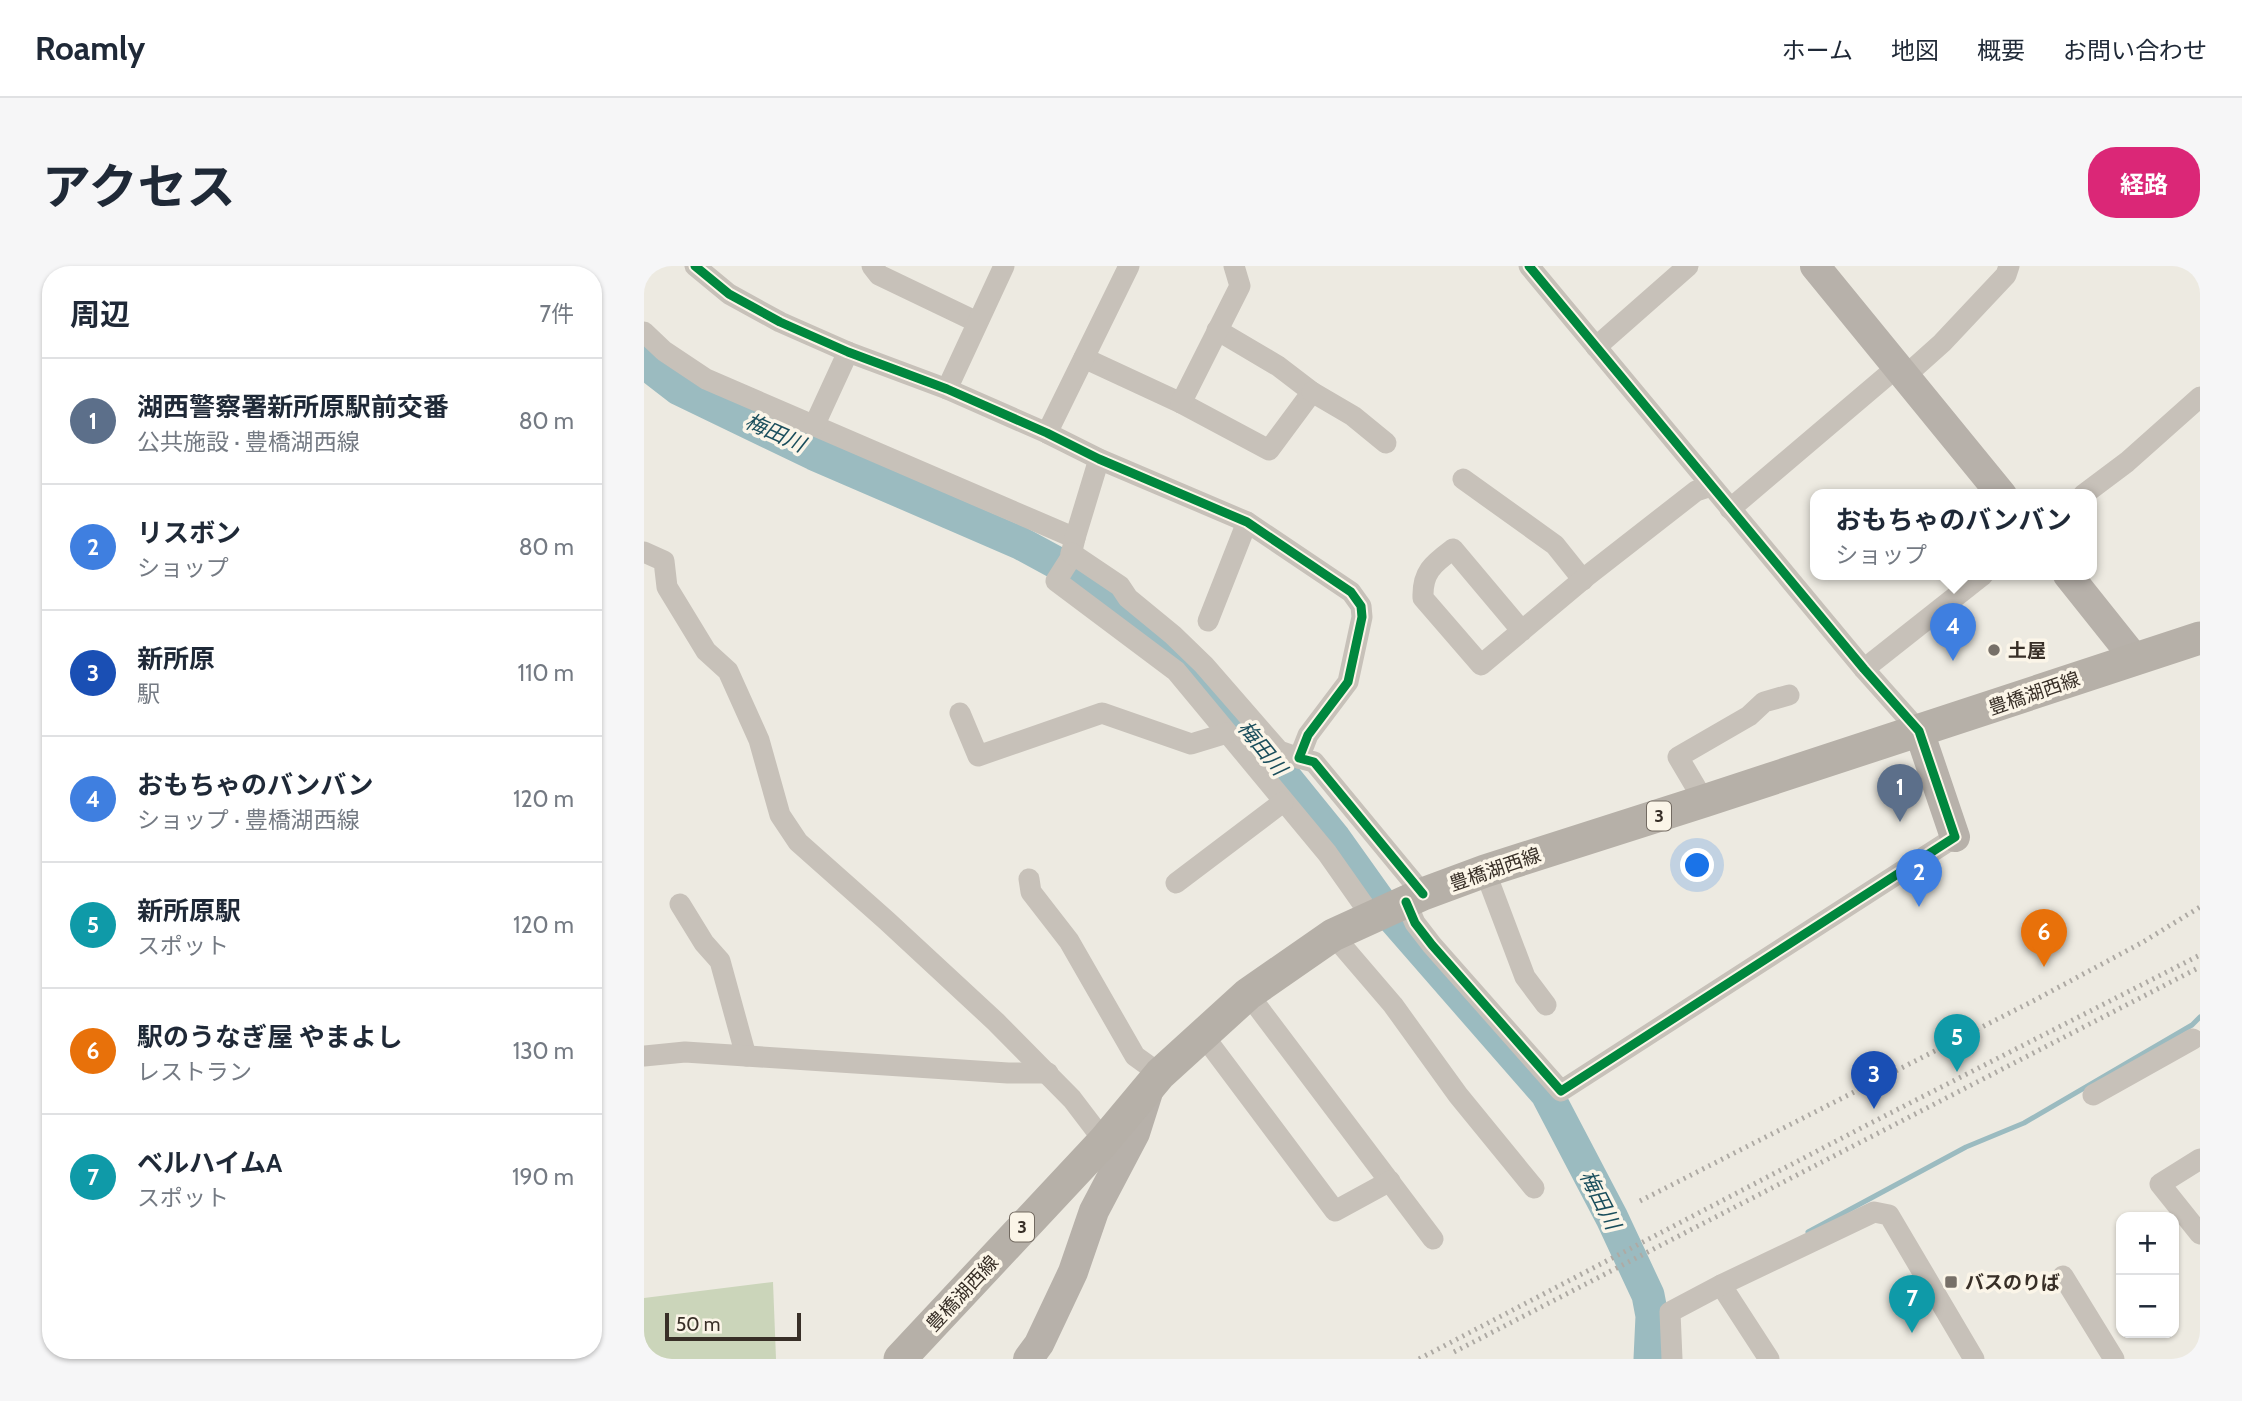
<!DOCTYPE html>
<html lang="ja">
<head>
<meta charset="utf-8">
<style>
	:root { --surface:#fff; --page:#f6f6f7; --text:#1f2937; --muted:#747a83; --line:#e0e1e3; --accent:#db2777 }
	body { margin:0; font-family:Cabin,"Noto Sans JP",sans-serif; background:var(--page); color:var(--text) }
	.controls { position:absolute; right:21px; bottom:21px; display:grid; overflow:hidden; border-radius:14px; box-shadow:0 2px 5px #0004 }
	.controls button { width:63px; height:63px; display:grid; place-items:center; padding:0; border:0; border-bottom:2px solid var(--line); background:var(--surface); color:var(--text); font:35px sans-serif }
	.scale { position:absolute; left:21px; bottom:18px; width:136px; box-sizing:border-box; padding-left:7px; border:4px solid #382f27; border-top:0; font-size:19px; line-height:24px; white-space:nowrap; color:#382f27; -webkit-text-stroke:5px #fbf5e8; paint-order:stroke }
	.you { position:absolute; left:1054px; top:600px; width:24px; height:24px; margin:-18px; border:5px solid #fff; border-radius:50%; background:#1a73e8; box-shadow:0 0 0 10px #1a73e833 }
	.badge { display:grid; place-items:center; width:46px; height:46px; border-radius:50%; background:var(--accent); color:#fff; font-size:23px; font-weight:700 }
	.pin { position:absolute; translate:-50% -58px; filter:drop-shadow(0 2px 4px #0008) }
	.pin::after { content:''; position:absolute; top:37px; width:24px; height:21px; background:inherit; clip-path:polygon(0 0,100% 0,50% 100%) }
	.popup { position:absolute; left:1166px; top:223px; width:287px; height:91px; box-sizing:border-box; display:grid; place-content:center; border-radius:14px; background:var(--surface); filter:drop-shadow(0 2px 5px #0005); font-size:23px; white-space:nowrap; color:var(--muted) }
	.popup b { font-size:26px; color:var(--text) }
	.popup::after { content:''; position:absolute; left:50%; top:100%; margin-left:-14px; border:14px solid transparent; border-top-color:var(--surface) }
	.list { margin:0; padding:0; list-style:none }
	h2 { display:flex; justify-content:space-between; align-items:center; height:91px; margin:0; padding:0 28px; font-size:30px }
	h2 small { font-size:23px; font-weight:400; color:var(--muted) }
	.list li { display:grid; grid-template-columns:46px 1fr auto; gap:21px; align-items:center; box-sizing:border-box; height:126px; padding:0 28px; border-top:2px solid var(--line) }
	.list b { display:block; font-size:26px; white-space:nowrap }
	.list p { margin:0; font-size:23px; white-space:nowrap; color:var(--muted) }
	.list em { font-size:23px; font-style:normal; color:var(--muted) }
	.map { position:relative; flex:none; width:1556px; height:1093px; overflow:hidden; border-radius:28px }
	header { display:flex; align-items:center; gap:42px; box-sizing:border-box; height:98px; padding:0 35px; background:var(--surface); border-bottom:2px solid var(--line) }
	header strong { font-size:33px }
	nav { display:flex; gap:38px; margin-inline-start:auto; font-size:24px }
	.intro { display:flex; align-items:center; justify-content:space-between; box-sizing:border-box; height:168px; padding:0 42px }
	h1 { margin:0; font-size:49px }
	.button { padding:18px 32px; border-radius:28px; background:var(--accent); color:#fff; font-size:24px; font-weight:700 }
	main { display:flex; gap:42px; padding:0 42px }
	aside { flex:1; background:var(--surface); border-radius:28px; box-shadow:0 2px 5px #0004 }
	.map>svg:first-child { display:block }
	.green { fill:#cbd5ba }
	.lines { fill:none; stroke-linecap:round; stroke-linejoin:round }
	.stream { stroke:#9bbbc0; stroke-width:5 }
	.river { stroke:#9bbbc0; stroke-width:33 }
	.street { stroke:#c7c1b9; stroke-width:21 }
	.secondary { stroke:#b7b1aa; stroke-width:30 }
	.primary { stroke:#b6b0a8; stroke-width:33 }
	.rail { stroke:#aeaaa4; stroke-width:5; stroke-dasharray:2 5; stroke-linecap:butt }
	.cycleway-casing { stroke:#fbf5e8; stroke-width:13 }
	.cycleway { stroke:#00873e; stroke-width:9 }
	.poi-dot { fill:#777068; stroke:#fbf5e8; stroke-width:2.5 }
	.labels { text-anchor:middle; stroke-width:7; stroke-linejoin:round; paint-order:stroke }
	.shield { fill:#fbf5e8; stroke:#726a61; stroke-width:2 }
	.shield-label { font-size:18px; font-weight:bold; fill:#382f27 }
	.poi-label { font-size:19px; font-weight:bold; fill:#382f27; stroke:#fbf5e8; text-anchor:start }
	.street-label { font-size:19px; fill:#382f27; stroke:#fbf5e8 }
	.water-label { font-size:21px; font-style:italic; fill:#1a4e5c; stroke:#fbf5e8 }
</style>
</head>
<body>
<header>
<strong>Roamly</strong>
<nav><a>ホーム</a><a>地図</a><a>概要</a><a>お問い合わせ</a></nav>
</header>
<div class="intro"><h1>アクセス</h1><a class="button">経路</a></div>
<main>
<aside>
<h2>周辺<small>7件</small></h2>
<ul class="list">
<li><span class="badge" style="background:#5c6f8a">1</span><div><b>湖西警察署新所原駅前交番</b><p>公共施設 · 豊橋湖西線</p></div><em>80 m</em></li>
<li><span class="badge" style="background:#3f7fe0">2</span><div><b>リスボン</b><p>ショップ</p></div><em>80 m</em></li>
<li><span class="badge" style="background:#1a4fb4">3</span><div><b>新所原</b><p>駅</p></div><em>110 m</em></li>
<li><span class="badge" style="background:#3f7fe0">4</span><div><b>おもちゃのバンバン</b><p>ショップ · 豊橋湖西線</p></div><em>120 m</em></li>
<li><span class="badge" style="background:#0f9aa8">5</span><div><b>新所原駅</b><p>スポット</p></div><em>120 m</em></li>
<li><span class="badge" style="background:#e8710a">6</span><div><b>駅のうなぎ屋 やまよし</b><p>レストラン</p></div><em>130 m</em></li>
<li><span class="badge" style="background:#0f9aa8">7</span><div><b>ベルハイムA</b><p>スポット</p></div><em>190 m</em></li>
</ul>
</aside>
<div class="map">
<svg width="1556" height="1093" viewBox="0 0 1556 1093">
	<rect width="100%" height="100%" fill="#edeae1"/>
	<path class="green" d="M129 1016 132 1093H0V1032Z"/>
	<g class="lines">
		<g class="stream">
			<path d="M1164 966 1322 881 1380 857 1548 759 1556 751"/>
			<path d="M1008 1050 1019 1044"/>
		</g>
		<path class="river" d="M0 96 35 123 170 188 376 277 435 309 530 383 572 426 691 573 738 639 903 828 968 952 1004 1029 1008 1050 1006 1093"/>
		<g class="street">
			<path d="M51 0 85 28 136 56 204 86 303 123 403 167 455 193 603 256 707 326 717 340 718 351 704 416 664 469 655 492 670 496 779 628"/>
			<path d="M228 0 235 9 333 56"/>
			<path d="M885 0 1220 403 1275 465"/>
			<path d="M0 66 20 85 62 113 431 272 426 293 412 315 532 405 683 587 728 651"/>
			<path d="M952 81 1044 0"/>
			<path d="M440 92 537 137 625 184 668 126 634 100 573 64"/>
			<path d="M1260 111 1298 77 1362 9 1365 0"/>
			<path d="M303 123 360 0"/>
			<path d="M668 126 709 150 742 177"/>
			<path d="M537 137 596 20 590 0"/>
			<path d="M170 160 204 86"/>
			<path d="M403 167 485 0"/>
			<path d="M819 213 911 279 939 314"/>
			<path d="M1439 229 1483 196 1556 131"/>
			<path d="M1086 243 1252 102"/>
			<path d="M431 272 455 193"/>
			<path d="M0 286 20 295 23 321 62 385 84 405 115 474 136 549 154 576 243 655 352 756 428 833 460 875"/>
			<path d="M427 287 476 320 484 332 529 369 560 399 635 485 655 492"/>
			<path d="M564 355 603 256"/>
			<path d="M878 365 809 283C789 298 778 306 779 332L837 399 943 310 1052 225 1067 220"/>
			<path d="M1220 403 1339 309"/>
			<path d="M316 447 334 490 458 447 547 478 583 467"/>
			<path d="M1060 535 1034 491 1105 450 1120 436 1145 429"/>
			<path d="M841 605 881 711 902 739"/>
			<path d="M385 613 387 626 425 675 491 790 516 808"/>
			<path d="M532 617 639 536"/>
			<path d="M762 636 771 657 788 679 917 825 1311 571"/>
			<path d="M36 638 60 677 76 695 102 790"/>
			<path d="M689 669 749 739 814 829 890 922"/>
			<path d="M604 728 789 973"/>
			<path d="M559 769 691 945 746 915"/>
			<path d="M0 790 41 786 364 807H404"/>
			<path d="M1449 829 1549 773"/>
			<path d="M1556 893 1516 918 1556 968"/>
			<path d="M1419 1010 1470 1093"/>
			<path d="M1077 1019 1125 1093"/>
			<path d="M1028 1093 1026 1046 1077 1019 1230 946 1245 949 1330 1093"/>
		</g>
		<g class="secondary">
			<path d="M1171 0 1358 229"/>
			<path d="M1424 309 1491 393"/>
			<path d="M1275 465 1311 571"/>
			<path d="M384 1093 395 1078 429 1006 450 945 491 867 505 823"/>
		</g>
		<path class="primary" d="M256 1093 460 875 516 808 604 728 689 669 779 628 841 605 1060 535 1556 372"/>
		<g class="rail">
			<path d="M996 935 1389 735 1499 676 1556 641"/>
			<path d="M810 1086 1556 701"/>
			<path d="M775 1093 1221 860 1556 689"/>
		</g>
		<g class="cycleway-casing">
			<g id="cycleway">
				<path d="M51 0 85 28 136 56 204 86 303 123 403 167 455 193 603 256 707 326 717 340 718 351 704 416 664 469 655 492 670 496 779 628"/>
				<path d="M762 636 771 657 788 679 917 825 1311 571 1275 465 1220 403 885 0"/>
			</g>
		</g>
		<use href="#cycleway" class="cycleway"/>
	</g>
	<g class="poi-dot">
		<circle cx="1350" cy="384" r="7"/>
		<rect x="1300" y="1009" width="14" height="14" rx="3.5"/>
	</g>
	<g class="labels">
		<g class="shield">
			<rect x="1003" y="535.5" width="24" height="29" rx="5"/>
			<rect x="366" y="946.5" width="24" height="29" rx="5"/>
		</g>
		<g class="shield-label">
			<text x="1015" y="556">3</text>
			<text x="378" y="967">3</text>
		</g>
		<g class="poi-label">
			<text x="1364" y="391">土屋</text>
			<text x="1321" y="1023">バスのりば</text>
		</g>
		<g class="street-label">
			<text transform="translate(1390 427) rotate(-19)" y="7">豊橋湖西線</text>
			<text transform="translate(851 603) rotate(-19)" y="7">豊橋湖西線</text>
			<text transform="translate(318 1027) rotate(-47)" y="7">豊橋湖西線</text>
		</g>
		<g class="water-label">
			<text transform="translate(131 167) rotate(24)" y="7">梅田川</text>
			<text transform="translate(618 482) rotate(51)" y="7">梅田川</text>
			<text transform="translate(956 934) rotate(63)" y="7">梅田川</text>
		</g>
	</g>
</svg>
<div class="controls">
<button>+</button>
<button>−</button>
</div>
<div class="scale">50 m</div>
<div class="you"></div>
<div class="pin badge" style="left:1256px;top:556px;background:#5c6f8a">1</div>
<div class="pin badge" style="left:1275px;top:641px;background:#3f7fe0">2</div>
<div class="pin badge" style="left:1230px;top:843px;background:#1a4fb4">3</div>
<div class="pin badge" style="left:1309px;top:395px;background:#3f7fe0">4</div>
<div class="popup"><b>おもちゃのバンバン</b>ショップ</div>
<div class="pin badge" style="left:1313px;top:806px;background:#0f9aa8">5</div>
<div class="pin badge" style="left:1400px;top:701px;background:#e8710a">6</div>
<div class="pin badge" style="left:1268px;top:1067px;background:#0f9aa8">7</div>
</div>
</main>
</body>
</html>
